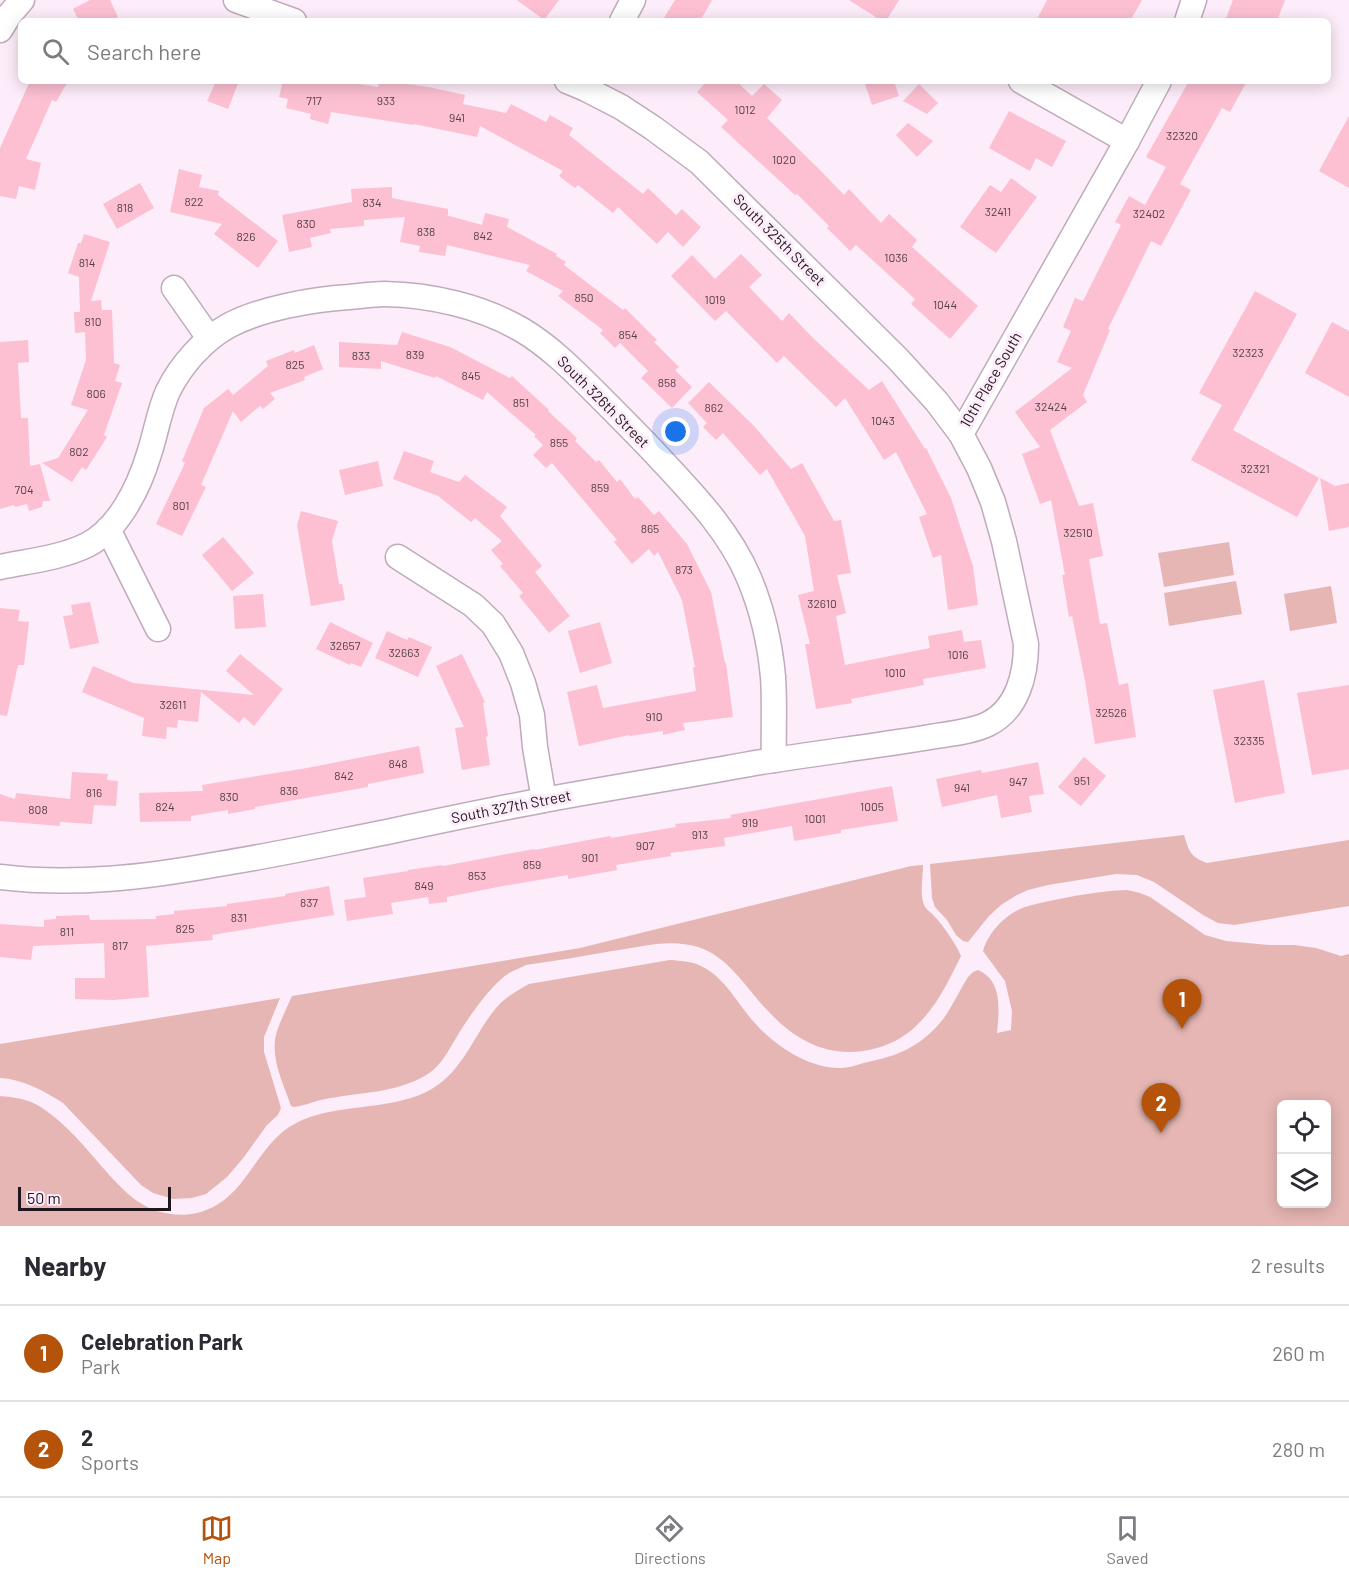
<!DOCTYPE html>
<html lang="en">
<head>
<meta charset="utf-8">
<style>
	:root { --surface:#fff; --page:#f2f2f3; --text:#2b2b33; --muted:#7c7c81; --line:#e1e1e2; --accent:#b45309 }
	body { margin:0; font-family:Barlow,sans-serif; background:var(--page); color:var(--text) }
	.controls { position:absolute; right:18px; bottom:18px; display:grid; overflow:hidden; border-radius:9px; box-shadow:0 3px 15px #0003 }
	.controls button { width:54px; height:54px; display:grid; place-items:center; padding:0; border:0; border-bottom:2px solid var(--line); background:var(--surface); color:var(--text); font:30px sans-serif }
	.scale { position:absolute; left:18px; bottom:15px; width:153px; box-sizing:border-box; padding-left:6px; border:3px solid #1f171d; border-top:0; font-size:16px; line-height:21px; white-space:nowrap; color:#1f171d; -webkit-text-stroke:4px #fdecf9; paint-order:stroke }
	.you { position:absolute; left:676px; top:432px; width:21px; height:21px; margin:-15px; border:4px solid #fff; border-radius:50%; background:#1a73e8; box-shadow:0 0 0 9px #1a73e833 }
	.badge { display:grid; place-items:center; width:39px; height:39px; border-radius:50%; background:var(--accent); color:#fff; font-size:20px; font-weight:700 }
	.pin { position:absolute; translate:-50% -50px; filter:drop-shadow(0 2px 3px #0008) }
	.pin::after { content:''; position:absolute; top:32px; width:21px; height:18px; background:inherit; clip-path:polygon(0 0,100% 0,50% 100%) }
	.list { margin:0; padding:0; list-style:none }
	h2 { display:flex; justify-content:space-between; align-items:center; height:78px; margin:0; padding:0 24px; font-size:26px }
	h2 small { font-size:20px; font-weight:400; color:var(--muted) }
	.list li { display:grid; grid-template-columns:39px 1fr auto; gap:18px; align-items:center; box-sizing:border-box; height:96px; padding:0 24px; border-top:2px solid var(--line) }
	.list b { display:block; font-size:22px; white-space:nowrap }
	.list p { margin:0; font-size:20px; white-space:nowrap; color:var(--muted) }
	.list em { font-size:20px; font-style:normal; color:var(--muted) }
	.icon { flex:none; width:33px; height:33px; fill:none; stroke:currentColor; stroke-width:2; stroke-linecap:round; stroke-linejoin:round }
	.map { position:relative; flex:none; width:1349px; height:1226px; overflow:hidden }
	.search { position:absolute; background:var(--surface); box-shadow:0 3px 15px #0003; left:18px; right:18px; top:18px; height:66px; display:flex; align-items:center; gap:15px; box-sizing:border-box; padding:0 21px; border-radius:9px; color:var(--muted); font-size:22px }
	.sheet { height:270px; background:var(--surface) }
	nav { display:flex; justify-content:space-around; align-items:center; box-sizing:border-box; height:84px; border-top:2px solid var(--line); background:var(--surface); font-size:16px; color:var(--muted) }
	nav a { display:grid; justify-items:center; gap:3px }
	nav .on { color:var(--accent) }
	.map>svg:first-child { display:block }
	.green { fill:#e5b6b3; fill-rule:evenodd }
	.building { fill:#fcc0d2 }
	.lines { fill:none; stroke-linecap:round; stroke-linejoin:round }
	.minor-casing { stroke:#bfabbb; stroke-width:27 }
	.minor { stroke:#fff; stroke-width:24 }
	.labels { text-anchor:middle; stroke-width:6; stroke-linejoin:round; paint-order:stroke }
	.number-label { font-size:12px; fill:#56414a }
	.street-label { font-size:15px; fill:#1f171d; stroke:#fdecf9 }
</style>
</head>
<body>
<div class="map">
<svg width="1349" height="1226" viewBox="0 0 1349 1226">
	<rect width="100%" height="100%" fill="#fdecf9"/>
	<g class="green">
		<path d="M1229 542 1234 575 1164 587 1158 553Z"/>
		<path d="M1236 581 1242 614 1169 626 1164 593Z"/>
		<path d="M1331 586 1337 623 1290 631 1284 594Z"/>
		<path d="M1184 835C1189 851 1190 857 1207 863L1349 840V906L1234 925 1218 923 1203 915 1154 882 1137 875 1116 874 1048 885 1028 890 1015 896 1001 905 989 916 968 942 963 941 956 935 947 920 935 907 932 898 930 864Z"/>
		<path d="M923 865C923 878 919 896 925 907 928 911 932 913 935 917 942 924 958 947 961 956 949 980 937 1006 917 1025 904 1038 888 1046 869 1050 828 1058 796 1041 768 1011 746 988 729 957 698 947 670 938 640 947 612 951 583 956 555 961 526 965 521 968 514 970 509 973 490 986 471 1014 459 1033 451 1046 444 1061 432 1071 402 1094 356 1092 321 1100 312 1102 303 1106 294 1107L291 1106C283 1082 269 1057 277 1031 281 1019 287 1008 292 996L580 948 911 866Z"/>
		<path d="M1127 890 1140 893 1150 897 1205 935 1226 941 1269 945H1294L1316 948 1341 956 1349 954V1226H0V1096C11 1097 21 1098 31 1102 57 1113 86 1148 104 1169 120 1187 134 1203 157 1211 170 1215 184 1216 197 1213 240 1202 249 1164 278 1136 287 1127 300 1120 313 1116 350 1104 408 1109 439 1084 465 1065 476 1032 496 1008 505 997 517 991 529 984L670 960C681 961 691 961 701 966 722 976 734 997 748 1015 769 1042 806 1069 841 1068 850 1068 859 1064 868 1062 897 1056 919 1047 939 1024 950 1012 959 991 968 977L973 972 978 970C1003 981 999 1010 997 1033L1011 1030 1012 1011 1005 981 983 951C988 934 1002 918 1018 910 1026 906 1036 904 1045 902 1073 896 1098 891 1127 890ZM1282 1104H1326V1204H1282Z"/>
		<path d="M280 998 264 1037V1052L281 1108 278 1115 267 1125 244 1157 227 1177 206 1194 192 1198 173 1199 153 1193 141 1185 63 1103C44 1091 23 1079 0 1078V1044Z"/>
	</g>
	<g class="building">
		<path d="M90 0H110L118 17 109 21H79L73 9Z"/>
		<path d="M517 0H559L544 20Z"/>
		<path d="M675 0H712L700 21H662Z"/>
		<path d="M849 0H899L886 21H882Z"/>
		<path d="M1047 0H1142L1130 21H1036Z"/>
		<path d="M1233 0H1285L1277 21H1225Z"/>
		<path d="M30 81H68L56 102 52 100 26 159 41 163 35 190 19 186 16 199 0 196V148Z"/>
		<path d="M216 81H239L228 109 207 101Z"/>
		<path d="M283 81H346V82L378 87 379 81H383L429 87 465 95 463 104 506 113 511 104 546 122 550 115 573 128 569 135 643 194 648 188 676 215 682 209 701 227 683 247 668 232 657 244 618 207 613 213 578 185 575 188 559 176 563 171 480 126 477 137 414 124V125L331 112 328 124 310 119 311 114 286 108 288 99 279 97Z"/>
		<path d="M707 81H736L752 96 764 84 782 100 767 118 820 170 844 195 849 189 881 223 889 214 917 240 912 247 978 306 950 339 911 304 915 299 856 245 850 251 827 228 829 226 797 194 795 195 721 127 728 120 697 92Z"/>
		<path d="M864 81H894L899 96 872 105Z"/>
		<path d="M1189 81H1247L1230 112 1222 108 1180 184 1191 190 1161 246 1151 241 1108 329 1110 330 1083 395 1087 402 1050 430 1079 506 1093 503 1103 556 1089 559 1100 624 1107 623 1119 685 1128 683 1136 737 1095 744 1085 681 1072 616 1069 617 1062 575H1065L1051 500 1040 504 1022 454 1040 447 1015 412 1072 368 1057 362 1071 331 1063 327 1075 298 1083 301 1121 225 1115 222 1129 196 1145 205 1166 167 1146 157Z"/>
		<path d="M919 84 938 103 927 114 903 101Z"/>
		<path d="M1009 111 1066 141 1052 167 1036 158 1030 171 989 148Z"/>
		<path d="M1349 116V188L1319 171Z"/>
		<path d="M908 123 933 141 917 157 896 135Z"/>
		<path d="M179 169 202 175 199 187 219 191 218 195 278 241 258 268 214 234 222 224 170 212Z"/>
		<path d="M1011 178 1037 197 996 253 960 227 990 185 1001 192Z"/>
		<path d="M140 183 154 208 117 229 103 204Z"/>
		<path d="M392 187V198L448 209V215H446L482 225 485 213 509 219 507 227 557 254 556 256 566 262 564 265 623 310 625 308 657 340 654 342 679 367 675 370 692 387 672 408 641 378 648 371 620 343 615 348 600 333 603 330 558 296 563 291 526 271 530 265 447 245 445 256 419 252 420 246 400 242 405 217 364 220V226L330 229 331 233 310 238 312 247 289 252 282 215 352 202 351 189Z"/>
		<path d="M84 234 110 242 91 301 101 300 102 310H112L114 363 120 365 115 381 122 383 104 435 107 437 86 470 82 467 72 482 42 463 58 458 88 410 71 405 86 360 85 332 75 333 74 312H80L79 277 68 273 78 243H81Z"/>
		<path d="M741 254 762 275 749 287 782 321 789 313 812 337 869 390 882 381 925 449 926 448 951 498 973 566 978 605 948 610 941 555 933 558 919 517 927 514 896 452 884 460 845 398 836 407 784 356 777 363 726 311 715 321 671 276 692 255 715 279Z"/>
		<path d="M1255 291 1297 314 1233 430 1319 478 1297 517 1191 460 1222 405 1199 393Z"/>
		<path d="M1332 322 1349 331V397L1305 373Z"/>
		<path d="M402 332 450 347 510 378 512 376 549 410 548 411 577 438 575 441 596 462 599 460 617 482 620 479 635 499 638 497 654 515 659 511 687 544 711 592 725 663H726L733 717 683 723 685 730 663 735V731L630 736 629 735 579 746 567 692 597 685 603 708 696 691 693 667H695L682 600 658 552 654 556 649 549 632 564 614 542 617 540 552 463 546 468 533 455 543 445 534 436 536 435 487 392 483 400 436 376 435 378 381 361V369L339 367V342L397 345Z"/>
		<path d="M28 340 29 362 18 363 21 418H28L30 466 40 464 50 501H43L42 507 29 511 27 504 15 507 14 505 0 509V342Z"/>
		<path d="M314 345 323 369 304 377 305 380 270 393 275 399 263 409 260 406 241 422 233 411 201 485 206 487 182 536 156 524 185 463 182 461 204 408 228 389 233 395 268 366 266 361 294 350 295 353Z"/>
		<path d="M709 382 754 426 791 469 802 463 834 521 841 520 851 573 837 575 846 613 836 616 845 665 930 648 928 636 962 630 964 642 981 640 986 668 923 679 924 685 851 699 852 703 816 709 805 644H810L798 595 814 591 805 536 767 469 760 475 723 433 716 440 703 427 707 423 688 403Z"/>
		<path d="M404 451 434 461 430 472 459 482 465 475 507 507 500 516 542 566 535 572 570 616 549 633 519 596 523 593 500 566 503 564 491 550 502 541 475 518 471 522 438 496 393 479Z"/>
		<path d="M378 461 383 486 345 495 339 470Z"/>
		<path d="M1320 478 1335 486 1349 483V527L1329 531Z"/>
		<path d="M301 511 338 521 332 541 339 584H342L345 600 311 606 297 525Z"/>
		<path d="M223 537 254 573 232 591 202 555Z"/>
		<path d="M263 594 266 627 235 629 233 596Z"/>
		<path d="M90 602 99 643 70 649 63 616 73 615 71 605Z"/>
		<path d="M0 608 20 610 18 621 29 622 24 665H18L7 716 0 715Z"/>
		<path d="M330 622 373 643 361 667 351 663 350 665 316 649Z"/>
		<path d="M600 622 612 663 580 673 568 631Z"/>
		<path d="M387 631 407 640 409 637 432 647 418 677 375 658Z"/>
		<path d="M240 654 283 689 254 726 244 717 239 723 201 692 198 722 178 720 177 728 167 727 166 739 142 736 144 718 82 692 93 666 133 683 254 695 226 671Z"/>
		<path d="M462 654 485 702 483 703 488 736 486 737 490 765 462 770 455 728 464 727 436 666Z"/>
		<path d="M1264 680 1285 793 1235 803 1213 690Z"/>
		<path d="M1349 685V769L1312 775 1297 693Z"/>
		<path d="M419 746 424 773 368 784V787L255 807V809L228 814V810L191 816V821L140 822 139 793 203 791 202 785 307 768Z"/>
		<path d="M1084 757 1106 776 1081 806 1058 787Z"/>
		<path d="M1038 762 1044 794 1029 796 1032 812 1001 818 997 795 942 807 936 779 981 770 982 773Z"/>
		<path d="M72 772 108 774 107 780 118 781 116 806 94 805 92 824 60 822V826L0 821V794L15 799 16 793 70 799Z"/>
		<path d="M892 786 898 821 841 830V833L794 841 792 826 724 838 725 846 670 853 671 856 616 865 617 870 568 879V875L503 886 447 897V902L429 904 428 897 391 903 393 914 347 921 344 900 366 897 363 878 408 871V870L442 865 443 866 507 854 535 849V850L610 836 611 838 676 827 675 824 731 818 730 815Z"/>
		<path d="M329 886 334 915 212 935 213 940 146 946 149 997 113 1000 75 999V978H105L104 943 33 946 31 960 0 957V924L44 927V920L56 919V916L89 915 90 920 156 919V916L174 914V911L227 906V904L285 896V894Z"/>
	</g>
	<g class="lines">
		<g class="minor-casing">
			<g id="minor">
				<path d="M236 0 294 21"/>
				<path d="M622 21 633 0"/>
				<path d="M1187 21 1194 0"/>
				<path d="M0 30 10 14 22 0"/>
				<path d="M567 81 586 89 621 107 653 128 699 162 898 359 937 402 961 434"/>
				<path d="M1021 81 1127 141"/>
				<path d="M174 288 209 338"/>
				<path d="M108 529 158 629"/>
				<path d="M398 557 473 605 493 624 511 653 523 683 532 715 535 747 544 800"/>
				<path d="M0 567C28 561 61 558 87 545 119 529 139 487 149 454 156 433 159 411 168 391 181 365 203 340 228 326 259 309 313 299 349 297 361 296 373 294 385 294 431 295 481 306 522 330 549 346 572 369 594 391 614 411 634 431 653 451 689 490 728 528 749 578 762 609 770 644 773 677 775 704 773 733 774 760"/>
				<path d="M0 877C73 886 147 877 219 864 275 855 331 843 387 832 439 821 491 810 544 800 614 787 685 776 755 763 811 754 868 747 924 738 945 734 969 733 988 724 1018 709 1026 674 1026 644L1004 541 993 502 979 468 961 434 1127 141 1159 81"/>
			</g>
		</g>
		<use href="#minor" class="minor"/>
	</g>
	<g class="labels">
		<g class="number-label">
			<text x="314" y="105">717</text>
			<text x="386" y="105">933</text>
			<text x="745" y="114">1012</text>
			<text x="457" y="122">941</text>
			<text x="1182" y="140">32320</text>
			<text x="784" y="164">1020</text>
			<text x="194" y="206">822</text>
			<text x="372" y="207">834</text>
			<text x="125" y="212">818</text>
			<text x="998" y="216">32411</text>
			<text x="1149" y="218">32402</text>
			<text x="306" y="228">830</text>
			<text x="426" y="236">838</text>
			<text x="483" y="240">842</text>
			<text x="246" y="241">826</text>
			<text x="896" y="262">1036</text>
			<text x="87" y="267">814</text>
			<text x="584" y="302">850</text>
			<text x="715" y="304">1019</text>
			<text x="945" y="309">1044</text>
			<text x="93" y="326">810</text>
			<text x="628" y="339">854</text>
			<text x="1248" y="357">32323</text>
			<text x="415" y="359">839</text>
			<text x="361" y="360">833</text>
			<text x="295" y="369">825</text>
			<text x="471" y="380">845</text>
			<text x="667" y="387">858</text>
			<text x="96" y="398">806</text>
			<text x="521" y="407">851</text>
			<text x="1051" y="411">32424</text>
			<text x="714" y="412">862</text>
			<text x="883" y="425">1043</text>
			<text x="559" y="447">855</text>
			<text x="79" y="456">802</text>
			<text x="1255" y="473">32321</text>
			<text x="600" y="492">859</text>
			<text x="24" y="494">704</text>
			<text x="181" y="510">801</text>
			<text x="650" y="533">865</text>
			<text x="1078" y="537">32510</text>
			<text x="684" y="574">873</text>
			<text x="822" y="608">32610</text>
			<text x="345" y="650">32657</text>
			<text x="404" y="657">32663</text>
			<text x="958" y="659">1016</text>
			<text x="895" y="677">1010</text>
			<text x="173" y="709">32611</text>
			<text x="1111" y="717">32526</text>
			<text x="654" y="721">910</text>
			<text x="1249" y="745">32335</text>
			<text x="398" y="768">848</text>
			<text x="344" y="780">842</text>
			<text x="1082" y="785">951</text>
			<text x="1018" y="786">947</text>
			<text x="962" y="792">941</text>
			<text x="289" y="795">836</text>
			<text x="94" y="797">816</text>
			<text x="229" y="801">830</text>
			<text x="165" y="811">824</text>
			<text x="872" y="811">1005</text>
			<text x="38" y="814">808</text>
			<text x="815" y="823">1001</text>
			<text x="750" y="827">919</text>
			<text x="700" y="839">913</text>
			<text x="645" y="850">907</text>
			<text x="590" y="862">901</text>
			<text x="532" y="869">859</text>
			<text x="477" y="880">853</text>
			<text x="424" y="890">849</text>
			<text x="309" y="907">837</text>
			<text x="239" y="922">831</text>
			<text x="185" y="933">825</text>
			<text x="67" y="936">811</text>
			<text x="120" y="950">817</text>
		</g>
		<g class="street-label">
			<text transform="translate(779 240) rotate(45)" y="5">South 325th Street</text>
			<text transform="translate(991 380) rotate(-60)" y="5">10th Place South</text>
			<text transform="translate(603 402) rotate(45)" y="5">South 326th Street</text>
			<text transform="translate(511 807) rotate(-11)" y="5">South 327th Street</text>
		</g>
	</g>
</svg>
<div class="controls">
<button><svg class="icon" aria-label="locate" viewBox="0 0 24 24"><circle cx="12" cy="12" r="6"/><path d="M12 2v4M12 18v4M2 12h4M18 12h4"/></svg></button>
<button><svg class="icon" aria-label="layers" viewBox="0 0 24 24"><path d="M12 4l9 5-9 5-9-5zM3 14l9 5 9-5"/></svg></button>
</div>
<div class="scale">50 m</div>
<div class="you"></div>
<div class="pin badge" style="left:1182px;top:1029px">1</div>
<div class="pin badge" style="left:1161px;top:1133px">2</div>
<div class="search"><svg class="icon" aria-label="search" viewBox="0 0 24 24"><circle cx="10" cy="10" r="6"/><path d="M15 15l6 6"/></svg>Search here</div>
</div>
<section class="sheet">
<h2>Nearby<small>2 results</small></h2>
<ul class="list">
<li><span class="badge">1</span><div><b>Celebration Park</b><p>Park</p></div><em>260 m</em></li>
<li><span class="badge">2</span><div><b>2</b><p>Sports</p></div><em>280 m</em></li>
</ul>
</section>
<nav>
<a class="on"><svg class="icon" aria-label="map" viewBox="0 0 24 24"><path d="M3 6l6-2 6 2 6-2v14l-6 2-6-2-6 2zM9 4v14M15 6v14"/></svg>Map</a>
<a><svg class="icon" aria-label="directions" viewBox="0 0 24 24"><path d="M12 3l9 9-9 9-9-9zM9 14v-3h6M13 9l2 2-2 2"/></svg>Directions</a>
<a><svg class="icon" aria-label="saved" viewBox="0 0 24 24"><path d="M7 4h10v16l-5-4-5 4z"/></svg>Saved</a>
</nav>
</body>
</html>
